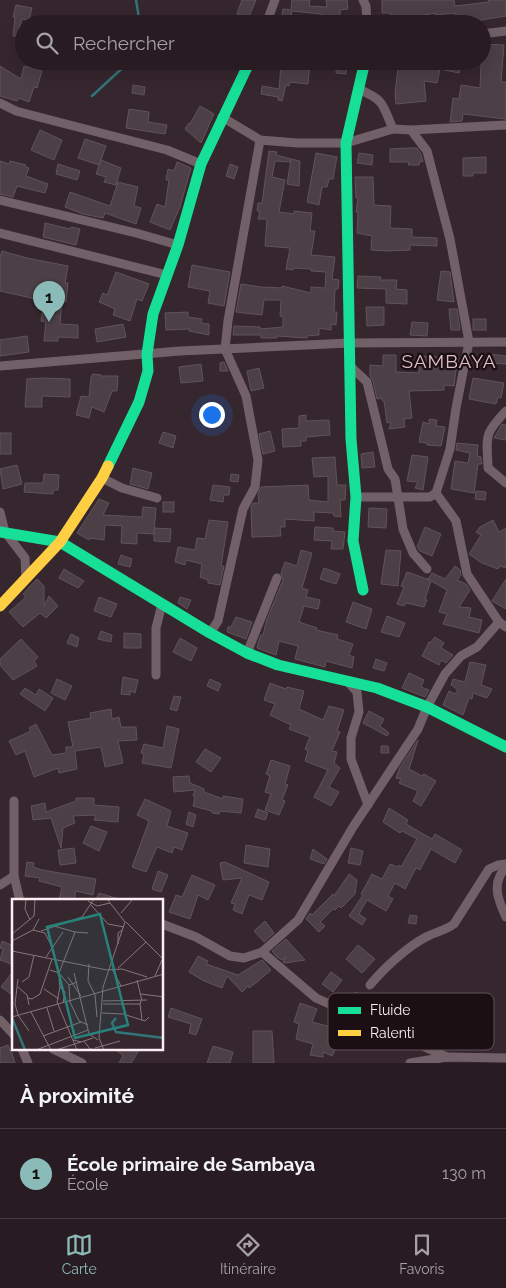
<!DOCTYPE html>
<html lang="fr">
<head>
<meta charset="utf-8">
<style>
	:root { --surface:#281c22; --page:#30252a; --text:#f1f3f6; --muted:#a5a1a5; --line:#443a40; --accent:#8bbbb9 }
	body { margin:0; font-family:Raleway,sans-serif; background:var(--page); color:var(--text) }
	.you { position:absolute; left:211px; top:414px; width:18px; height:18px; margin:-12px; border:4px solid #fff; border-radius:50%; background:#1a73e8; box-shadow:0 0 0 8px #1a73e833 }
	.badge { display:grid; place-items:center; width:32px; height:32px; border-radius:50%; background:var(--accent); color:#111; font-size:16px; font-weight:700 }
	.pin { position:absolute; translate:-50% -41px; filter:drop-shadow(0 1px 2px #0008) }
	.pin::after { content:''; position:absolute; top:26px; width:18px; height:15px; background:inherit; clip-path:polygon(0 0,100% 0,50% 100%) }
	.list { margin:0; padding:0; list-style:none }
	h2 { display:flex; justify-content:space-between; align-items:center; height:65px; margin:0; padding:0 20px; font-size:21px }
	h2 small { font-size:16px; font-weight:400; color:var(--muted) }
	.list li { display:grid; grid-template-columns:32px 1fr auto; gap:15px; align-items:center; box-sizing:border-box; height:90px; padding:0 20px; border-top:1px solid var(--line) }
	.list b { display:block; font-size:19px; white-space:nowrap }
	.list p { margin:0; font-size:16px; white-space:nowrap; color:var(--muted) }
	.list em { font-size:16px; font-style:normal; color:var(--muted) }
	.icon { flex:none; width:28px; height:28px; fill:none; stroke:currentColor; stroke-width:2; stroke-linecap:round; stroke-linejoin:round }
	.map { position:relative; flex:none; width:506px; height:1063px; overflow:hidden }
	.search { position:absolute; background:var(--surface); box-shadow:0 5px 20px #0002; left:15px; right:15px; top:15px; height:55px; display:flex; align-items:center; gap:12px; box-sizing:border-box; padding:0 18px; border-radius:28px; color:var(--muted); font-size:19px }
	.sheet { height:155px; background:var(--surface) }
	nav { display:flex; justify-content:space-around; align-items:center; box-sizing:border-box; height:70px; border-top:1px solid var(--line); background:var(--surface); font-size:14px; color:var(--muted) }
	nav a { display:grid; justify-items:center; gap:2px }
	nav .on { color:var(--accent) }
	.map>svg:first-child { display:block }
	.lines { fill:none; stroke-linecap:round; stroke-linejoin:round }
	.stream { stroke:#337478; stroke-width:2.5 }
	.building { fill:#4c3f46; stroke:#605359 }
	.street { stroke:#726069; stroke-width:9 }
	.fast { stroke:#16e098; stroke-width:11 }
	.slow { stroke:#ffcf43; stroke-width:11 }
	.labels { text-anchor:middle; stroke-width:4.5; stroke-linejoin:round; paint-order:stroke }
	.neighbourhood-label { font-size:19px; letter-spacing:1px; fill:#e2bdcc; stroke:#1b0f14 }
	.inset-river { fill:none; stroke:#337478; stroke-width:2.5 }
	.inset-road { fill:none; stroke:#86767d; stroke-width:1 }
	.view { fill:#27827b; fill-opacity:0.15; stroke:#27827b; stroke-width:2.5 }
	.inset-edge { fill:none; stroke:#fdeef4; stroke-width:2.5 }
	.key { fill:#1b0f14; stroke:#5f5257; stroke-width:1 }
	.key-label { font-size:14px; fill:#fdeef4 }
</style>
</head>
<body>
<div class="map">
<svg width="506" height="1063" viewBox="0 0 506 1063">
	<rect width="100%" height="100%" fill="#36262e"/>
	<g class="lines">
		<g class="stream">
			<path d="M136 0 140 24"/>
			<path d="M92 96 130 61"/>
		</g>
	</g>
	<g class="building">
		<path d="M242 0H256L248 19 237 14Z"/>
		<path d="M292 0H310L309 6 327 7 326 0H347L348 9 340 10V24H321V14L292 11 291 18 282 16 283 9 291 10Z"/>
		<path d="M382 0H454L455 6 489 2 488 0H506V16L456 24 455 13 435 15V13L414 17V20H410V24H390L391 13H382Z"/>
		<path d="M16 5 32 8 29 20 22 19 17 36H13L15 17H13Z"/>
		<path d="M482 44 504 45 501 82H506V119L463 114 462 121 450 122 453 98 459 99 461 85 480 88Z"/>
		<path d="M292 61 310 62 308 84 290 82 289 86 286 85 282 101 278 100V97L261 94 262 86 279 89 281 65 291 66Z"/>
		<path d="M337 61H347L346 74 336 73Z"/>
		<path d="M399 61H457L461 62 459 73 440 69 437 83 424 81 426 101 396 104 395 93Z"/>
		<path d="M0 66 21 79 24 66 42 71 37 88 34 87 29 102 19 98 17 101 0 96Z"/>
		<path d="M133 85 145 87 144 95 132 93Z"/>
		<path d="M200 106 214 114 201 143 185 129 189 123 190 124Z"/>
		<path d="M129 109 149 112 148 122 167 125 165 134 126 128Z"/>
		<path d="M40 130 62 140 54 160 31 150Z"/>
		<path d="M85 139 106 146 99 165 78 158Z"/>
		<path d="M409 148H417L421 154 423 162 420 161 419 165H408L409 162H390V149Z"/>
		<path d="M269 151 277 152 276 155 291 159 290 162 275 161 272 177 285 180 279 212 294 214V211L312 213 310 231H315L311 255 335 257 332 279 339 280 338 289H335L334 312H337L336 325 331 324V330L319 328V335L307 336V338L277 336V338H261V335H233L234 326 260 327V329L283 327V317L280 316 281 300H264L262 315 236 312 241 284 261 287 282 288V286L311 293V287L325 288 326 272 311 271V269L294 268 293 270 286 269 290 248 265 246 267 219H258L260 211H257L258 203H262Z"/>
		<path d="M316 153 337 157 333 179H329L327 187H322L319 205 307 202Z"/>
		<path d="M359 153 373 155 372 165 357 163Z"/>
		<path d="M486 157V173H473V176H463V158Z"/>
		<path d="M291 159 300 161 299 186 287 184Z"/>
		<path d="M101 160 121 168 116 185 104 182 106 177 96 174Z"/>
		<path d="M0 161 9 164 10 161 26 165 25 167 29 168 26 176 48 184 45 193 17 186 13 197 0 194Z"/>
		<path d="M177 162 191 168 180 207 170 230 150 222 157 204 165 207 169 180H166L168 169 174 171Z"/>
		<path d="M58 164 80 171 77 180 56 174Z"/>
		<path d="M230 164 238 167 234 179 226 176Z"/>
		<path d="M355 177H373L374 205 391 206 390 228 412 229V237L437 238V246L410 245V250L389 251 371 250 372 236 357 233 358 212H356L358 198H356Z"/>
		<path d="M118 182 138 187 134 206 141 208 136 224 105 213 103 218 83 214 65 207 70 192 110 206Z"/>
		<path d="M45 223 70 229 71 227 80 229 76 245 43 237Z"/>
		<path d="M2 251 27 258 68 266 65 283H68L66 302H62L60 324 78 325V338L58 337V341H44L46 322 41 321 43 309 37 308 38 305H35L36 299 0 291V257Z"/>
		<path d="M192 265 230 272 224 306 208 303 210 291 188 287Z"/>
		<path d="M441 271 450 272 454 302 437 300Z"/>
		<path d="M116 272 149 284 142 301 137 299 130 321 113 315 115 309 99 302 103 293 107 295Z"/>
		<path d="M358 276 381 277 380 280H397L396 289 407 290V304L386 303V289L357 288Z"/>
		<path d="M366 307H384V325L367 326Z"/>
		<path d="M449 309H457L460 330H451Z"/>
		<path d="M188 312V317L202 319 201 323 209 324V335L189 331V329L166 330 165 313Z"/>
		<rect x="473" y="319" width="13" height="11"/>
		<path d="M412 322 428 323 427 336 410 335Z"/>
		<path d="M123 324 126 337 97 342 95 329Z"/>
		<path d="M27 336 29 352 0 356V340Z"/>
		<path d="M488 354 506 356V364L487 363Z"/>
		<path d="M383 355H396V372L419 373V356L459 358 457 370H456L454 386 444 385V390L409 391 412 418 404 419 405 427 389 429 391 422 387 423 384 401 382 400V398L377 399 373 381 370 376V365L383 366Z"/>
		<path d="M224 362 228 371H220V363Z"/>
		<path d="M201 364 203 381 181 383 179 367Z"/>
		<path d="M259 368 264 388 251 391 247 371Z"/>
		<path d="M93 374 101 375V376H118L117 391H112L104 412 92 407 89 418 76 415 81 396 89 397 91 377Z"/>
		<path d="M42 378 70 379V397L42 396V407H25L27 379Z"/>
		<path d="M473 378 504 383 501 398 498 397 496 404 469 399Z"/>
		<path d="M306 415V421L329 420 330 435 306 437V441H301V446L283 447 282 429 299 428V416Z"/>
		<path d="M429 419 437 420 436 426 445 427 441 446 427 445V443L419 442 423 422 429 424Z"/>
		<path d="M502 424 506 425V440L494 438Z"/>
		<path d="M270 431 275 451 263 454 259 434Z"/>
		<path d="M163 432 176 436 173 448 159 443Z"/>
		<rect x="0" y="433" width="11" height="21"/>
		<path d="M457 443 478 445 477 456 481 457 482 464H478L474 493 451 489 455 461 468 463 470 453 456 450Z"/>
		<path d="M373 452 375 467 362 468 361 454Z"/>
		<path d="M412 455 428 457 423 490 415 488 418 482 407 481Z"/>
		<path d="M335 457 337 485H346L345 500H340L341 517 334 516 333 513 314 512V521L285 519V527H280L281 536 252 537 251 507 253 503H259L258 494 261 487 308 485 309 500 328 502V476L314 477 312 458Z"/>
		<path d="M17 465 22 484 3 489 0 469Z"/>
		<path d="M133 468 152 473 148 489 130 484Z"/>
		<path d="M44 474 59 475 58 490H53V494L24 492 25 483H43Z"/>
		<path d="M231 474 239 475 238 482 230 481Z"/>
		<path d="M213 485 230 487 229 495H224L223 502 210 500Z"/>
		<path d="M476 491 486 492 485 500 475 499Z"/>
		<path d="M99 499 109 503 103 515 142 517 143 507 156 508 154 534 137 533V544L121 543 122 526 105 525 104 540 90 538 89 540 77 533Z"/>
		<rect x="163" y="502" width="11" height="10"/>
		<path d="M369 508 387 509 386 528 368 527Z"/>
		<path d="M209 520 228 522 221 566H224L220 585 208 583V580L200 577 202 564 186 560 185 565 175 562 178 547 195 550 197 538 205 539Z"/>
		<path d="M493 520 499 532 506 528V568L500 566 498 569 482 563 469 554 481 535 476 532 480 527Z"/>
		<path d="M315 527 333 528V531L345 532 343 549H331L332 541 314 540Z"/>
		<path d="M425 527 441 534 432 556 420 551 417 547Z"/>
		<path d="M154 528 171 529 170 542 154 541Z"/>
		<path d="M301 550 312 553 302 588 308 590 306 597 320 600 318 609 304 606 299 622 317 628 316 630 338 635 337 639 353 644 349 655 354 657 352 668 326 661 325 667 295 659 298 646 279 641 276 655 257 648 258 643 261 635H263L267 619 283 580 281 573 285 562 297 566Z"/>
		<path d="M386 550 401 551 398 586 381 584Z"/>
		<path d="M121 555 132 559 130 567 118 564Z"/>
		<path d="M455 566 460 570 461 575 457 580 466 584 470 590 459 607 471 608 469 617 482 620 479 633 443 624 447 614 439 612 447 590 431 581 425 599 427 600 424 607 406 603 404 606 397 604 404 587 401 586 407 572 430 580 428 579 432 573 445 579Z"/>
		<path d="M324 568 340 574 336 584 320 579Z"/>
		<path d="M64 569 84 581 78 588 59 578Z"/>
		<path d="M37 579 44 586V606L49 596 58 606 46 618 40 613 23 627 9 612 26 597 23 594Z"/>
		<path d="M506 579V609L492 601Z"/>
		<path d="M99 597 117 604 111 617 94 611Z"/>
		<path d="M180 597 191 600 187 609 178 603Z"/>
		<path d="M353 602 372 609 366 629 346 622Z"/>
		<path d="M387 616 405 623 399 637 381 632Z"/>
		<path d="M236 617 252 622 246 639 227 632 228 627H231Z"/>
		<path d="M101 631 112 635 111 642 98 639Z"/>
		<path d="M124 633 141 634V648H124Z"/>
		<path d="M71 634 79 638 77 647 67 643Z"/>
		<path d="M435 637 444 643 441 648 453 655 446 663 441 660 439 665 422 656 429 642 430 643Z"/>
		<path d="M180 638 197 648 191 661 173 652Z"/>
		<path d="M21 639 38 657 34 661 37 666 13 680 0 665V659Z"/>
		<path d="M376 659 387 663 384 671 373 668Z"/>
		<path d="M470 662 486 665 481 685 492 689 487 698 473 693 472 699 469 698 463 715 443 705 449 691 455 694 458 690 451 685 453 679 465 682Z"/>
		<path d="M409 673 424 680 421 687 429 690 425 697 402 688Z"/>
		<path d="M123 677 138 680 135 693 130 691V695L121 694Z"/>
		<path d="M57 679 72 686 65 700 51 693Z"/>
		<path d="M210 679 221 684 218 691 207 686Z"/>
		<path d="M270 683 286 689 287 687 304 691 299 709 323 720 329 706 344 710 337 731 340 732 332 751 337 752 334 763 340 768 329 787 339 792 331 806 314 797 328 770 305 761 308 751 305 749 310 737 289 729 291 725 270 715 275 704 264 700Z"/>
		<path d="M25 688 36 695 39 689 53 698 45 711 20 694Z"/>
		<path d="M174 696 181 697 177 711 170 709Z"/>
		<path d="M111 709 112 719 119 717 121 727H136L137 740 118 741 123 763 105 767 101 747 75 751 77 769 59 773 58 768 34 777 25 751 16 755 9 741 31 731 29 728 36 724 52 755 66 753V747H73L68 722 91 718 90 713Z"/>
		<path d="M369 711 384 719 380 726 389 733 387 736 363 723Z"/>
		<path d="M167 726 179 729 171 768 142 763 144 754 141 753 144 744 163 748Z"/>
		<path d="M418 740 409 769 422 776 424 774 436 781 421 806 413 801 418 791 399 783 401 779 396 778 400 767Z"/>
		<path d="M381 746H388L389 753H381Z"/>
		<path d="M205 749 221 758 211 772 196 762Z"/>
		<path d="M271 760 290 766 285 784 288 785 282 800 285 801 279 815 265 810 271 794 265 792 270 776 266 774Z"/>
		<path d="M189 776 190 783 204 789V792L223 799V796L243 799 241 813 220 811 219 814 212 813V811L193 806 195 797 193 796 195 790 174 792 173 777Z"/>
		<path d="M76 798H94V805L119 807 118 822 94 820 96 815 73 816 75 823 63 828 61 848 51 818 33 820 31 806 45 803 46 812 76 801Z"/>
		<path d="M145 799 171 811 167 826 188 833 182 850 174 847 172 853 157 847 146 872 132 867 149 821 137 815Z"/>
		<path d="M389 808 408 820 406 824 432 839 435 834 462 850 455 863 431 849 420 870 416 868 405 889 395 883 388 896 393 899 386 911 367 900 359 914 366 919 362 925 349 916 363 895 361 894 372 874 382 879 390 864 398 867 399 865 401 867 417 839 402 831 400 833 383 822Z"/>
		<path d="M258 809 268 813 265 820 255 817Z"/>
		<path d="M189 812 196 815 193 827 186 824Z"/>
		<path d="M91 826 107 832 99 851 83 843Z"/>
		<path d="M246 845 270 849 268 867 244 863Z"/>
		<path d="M74 848 76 863 60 865 58 850Z"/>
		<path d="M351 848 363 851 360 865 348 863Z"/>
		<path d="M313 849 327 859 324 864 310 859Z"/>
		<path d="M27 862 34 863 33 867 42 870 96 879 93 895 76 891 74 900H59L62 887 39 881 40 878 25 876Z"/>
		<path d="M225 862 269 882 262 900 249 895 242 914 233 910 235 904 231 903 242 878 223 880 220 863Z"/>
		<path d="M158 871 168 875 161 892 152 889Z"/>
		<path d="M349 874 357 880 355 894 341 908 339 906 335 910 333 909 320 922 325 926 319 932 306 919 310 913 312 915 333 894 334 896Z"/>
		<path d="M192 875 215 885 208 900 198 895 190 919 169 912 176 895 182 897Z"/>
		<path d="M99 893 119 899 118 900H96Z"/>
		<path d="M410 915 417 916 416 924 408 923Z"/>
		<path d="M265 921 274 933 264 942 254 931Z"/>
		<path d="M286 939 305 960 285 963 283 962 286 957 282 960 276 956 272 951Z"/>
		<path d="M2 941 14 946V965L0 960 3 949 0 948Z"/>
		<path d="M358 945 375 959 362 973 346 959Z"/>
		<path d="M198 956 208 961 206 964 238 975 262 960 271 970 256 983 249 988 248 986 242 992 227 976 222 988 204 981 189 972Z"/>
		<path d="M14 970V996L1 987Z"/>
		<path d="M331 972 342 980 333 992 322 984Z"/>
		<path d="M355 992 375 1003 381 993 393 1001 383 1017 352 997Z"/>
		<path d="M300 1003 317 1009 312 1022 335 1028 341 1016 378 1033 365 1048 360 1044 340 1041 332 1056 323 1052V1057L310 1055 313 1044 296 1039 299 1024 294 1022Z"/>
		<path d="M171 1008 202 1019 196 1035 189 1033 191 1024 168 1017Z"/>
		<path d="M253 1031H272L274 1063H253Z"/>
		<path d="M8 1045 11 1053H12L15 1063H0V1048Z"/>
		<path d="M213 1046 233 1052 230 1063H207Z"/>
		<path d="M115 1049H140L131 1063H119L123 1056Z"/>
	</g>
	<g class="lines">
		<g class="street">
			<path d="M363 0 366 6 367 24"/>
			<path d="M266 24 275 0"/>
			<path d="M482 34 506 31"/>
			<path d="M0 103 16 111 31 115 167 150 201 164"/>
			<path d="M222 117 260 140 297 143H346L393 129"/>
			<path d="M411 130 506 125"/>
			<path d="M0 200 136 233 178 245"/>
			<path d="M0 233 167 275"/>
			<path d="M349 365 367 382 388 469 395 479 403 529 413 553 427 569"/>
			<path d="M0 366 180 351 349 343 506 342"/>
			<path d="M506 411C483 435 487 436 488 468L506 483"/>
			<path d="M102 478 122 488 157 498"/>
			<path d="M436 493 456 521 467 574 499 622 506 627"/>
			<path d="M356 497H430L436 493 450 449 456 408 469 342 450 239 427 151 411 130 393 129C382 104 385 100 358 89"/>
			<path d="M0 512 5 532 25 558 26 579"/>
			<path d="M210 633 218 621 243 509 255 487 258 460 246 396 225 349 228 321 260 140"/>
			<path d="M247 653 277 578"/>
			<path d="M156 675V628L162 604"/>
			<path d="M348 682 357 692 359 712 351 738V759L368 805"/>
			<path d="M14 801V876L20 901"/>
			<path d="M506 867C491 883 498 900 506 917"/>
			<path d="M0 885 14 876"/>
			<path d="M162 924 196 937 230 956 244 958 262 952 298 920 353 827 418 729 427 707 445 674 461 656 477 647 499 622"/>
			<path d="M262 952 316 998 447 1057"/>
			<path d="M370 985C384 968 407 947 426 937 436 932 446 930 454 924L489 869 498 865 506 864"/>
			<path d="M0 1020 14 1035"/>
			<path d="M22 1049 28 1063"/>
			<path d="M53 1049 82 1063"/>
			<path d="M410 1063 447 1057 506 1058"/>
		</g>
		<g class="fast">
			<path d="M108 466 139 402 148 371 147 354 153 314 178 245 201 164 250 61"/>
			<path d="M0 532 60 542 210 633 247 653 278 665 377 688 427 707 506 747"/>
			<path d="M363 590 353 541 356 497 351 439 346 143 365 61"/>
		</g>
		<path class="slow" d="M0 606 60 542 102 478 108 466"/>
	</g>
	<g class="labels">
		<g class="neighbourhood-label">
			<text x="449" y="368">SAMBAYA</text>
		</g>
	</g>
	<g transform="translate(12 899)">
		<rect width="151" height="151" fill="#36262e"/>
		<path class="inset-river" d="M0 119 13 151M104 119 100 124 104 133 152 139"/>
		<path class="inset-road" d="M14 0 13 10 18 21M76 2 85 7 98 4M79 6 96 25 112 28M109 14 121 0M114 23 152 61M42 27 63 33M21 31 33 34 40 48M29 32 70 18 82 0M0 35 22 17 23 0M0 42 21 31 27 20M106 45V34L110 31M0 52 95 71 110 70 135 78M34 58 51 33M77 65 76 82 83 96 85 118M106 69 134 43M100 70 109 87M38 71 47 74 57 86M47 74 63 33 76 34M62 74 77 135 86 141M143 77 150 61M56 78 69 97M6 80 3 105 6 116 17 132M47 80 48 88 53 93 51 104M125 81 130 102M10 83 17 78 22 56M65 83 57 86 58 103 67 122 76 126M6 88 15 96 17 106M48 88 45 103 65 151M32 90 47 100M129 95 152 98M16 99 20 100 28 95 40 60M91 102 135 101M91 105H128L129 102M128 105 130 121M35 109 42 132M19 113 39 151M90 114 111 115 133 122 137 118M0 118 152 75M31 137 69 123M61 141 69 143 81 139M72 142 78 150 85 151M83 149 108 142M24 151 76 131M44 151 69 143M92 151 87 139 91 88 113 23 95 0"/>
		<path class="view" d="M88 15 116 126 63 139 35 28Z"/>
		<rect width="151" height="151" class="inset-edge"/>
	</g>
	<rect x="328" y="993" width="166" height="57" rx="8" class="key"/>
	<rect x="338" y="1007" width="23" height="7" fill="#16e098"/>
	<rect x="338" y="1030" width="23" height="6" fill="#ffcf43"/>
	<g class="key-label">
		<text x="370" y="1015">Fluide</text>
		<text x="370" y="1038">Ralenti</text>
	</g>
</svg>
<div class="you"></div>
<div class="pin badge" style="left:49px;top:322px">1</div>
<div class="search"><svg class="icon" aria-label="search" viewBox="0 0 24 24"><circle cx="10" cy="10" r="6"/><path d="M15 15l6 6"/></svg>Rechercher</div>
</div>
<section class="sheet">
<h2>À proximité<small></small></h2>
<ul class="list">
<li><span class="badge">1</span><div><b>École primaire de Sambaya</b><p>École</p></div><em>130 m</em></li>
</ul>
</section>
<nav>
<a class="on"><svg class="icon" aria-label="map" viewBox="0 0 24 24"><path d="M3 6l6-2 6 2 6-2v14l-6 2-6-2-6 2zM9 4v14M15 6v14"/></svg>Carte</a>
<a><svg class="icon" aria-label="directions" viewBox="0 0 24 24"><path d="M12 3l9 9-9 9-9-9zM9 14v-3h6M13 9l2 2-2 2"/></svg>Itinéraire</a>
<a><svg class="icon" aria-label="saved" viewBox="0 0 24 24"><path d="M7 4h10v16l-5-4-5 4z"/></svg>Favoris</a>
</nav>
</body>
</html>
